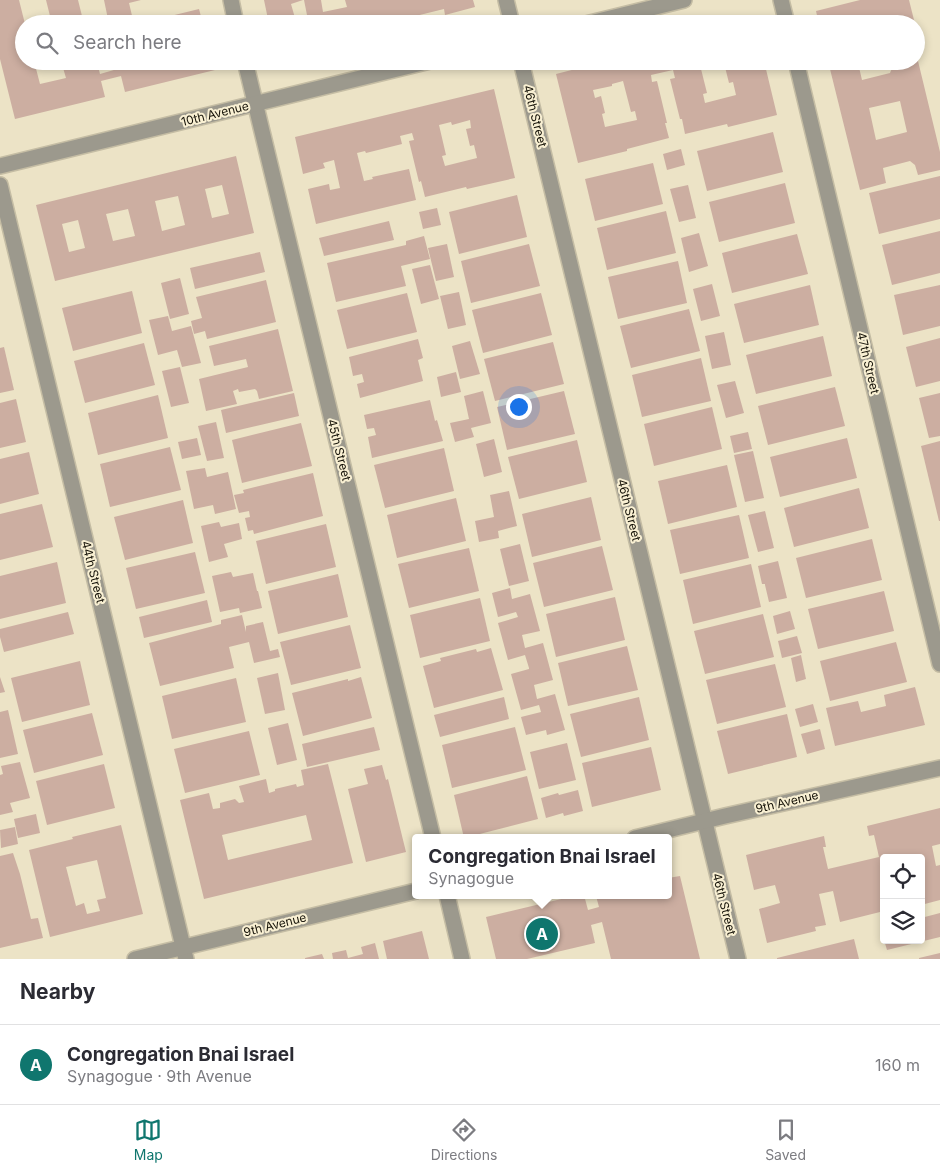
<!DOCTYPE html>
<html lang="en">
<head>
<meta charset="utf-8">
<style>
	:root { --surface:#fff; --page:#f2f2f3; --text:#2b2b33; --muted:#7c7c81; --line:#e1e1e2; --accent:#0f766e }
	body { margin:0; font-family:Inter,sans-serif; background:var(--page); color:var(--text) }
	.controls { position:absolute; right:15px; bottom:15px; display:grid; overflow:hidden; border-radius:5px; box-shadow:0 2px 8px #0003 }
	.controls button { width:45px; height:45px; display:grid; place-items:center; padding:0; border:0; border-bottom:1px solid var(--line); background:var(--surface); color:var(--text); font:25px sans-serif }
	.you { position:absolute; left:518px; top:406px; width:18px; height:18px; margin:-12px; border:4px solid #fff; border-radius:50%; background:#1a73e8; box-shadow:0 0 0 8px #1a73e833 }
	.badge { display:grid; place-items:center; width:32px; height:32px; border-radius:50%; background:var(--accent); color:#fff; font-size:16px; font-weight:700 }
	.pin { position:absolute; translate:-50% -50%; border:2px solid #fff; box-shadow:0 1px 5px #0006 }
	.popup { position:absolute; left:412px; top:834px; width:260px; height:65px; box-sizing:border-box; display:grid; place-content:center; border-radius:5px; background:var(--surface); filter:drop-shadow(0 1px 4px #0005); font-size:16px; white-space:nowrap; color:var(--muted) }
	.popup b { font-size:19px; color:var(--text) }
	.popup::after { content:''; position:absolute; left:50%; top:100%; margin-left:-10px; border:10px solid transparent; border-top-color:var(--surface) }
	.list { margin:0; padding:0; list-style:none }
	h2 { display:flex; justify-content:space-between; align-items:center; height:65px; margin:0; padding:0 20px; font-size:21px }
	h2 small { font-size:16px; font-weight:400; color:var(--muted) }
	.list li { display:grid; grid-template-columns:32px 1fr auto; gap:15px; align-items:center; box-sizing:border-box; height:80px; padding:0 20px; border-top:1px solid var(--line) }
	.list b { display:block; font-size:19px; white-space:nowrap }
	.list p { margin:0; font-size:16px; white-space:nowrap; color:var(--muted) }
	.list em { font-size:16px; font-style:normal; color:var(--muted) }
	.icon { flex:none; width:28px; height:28px; fill:none; stroke:currentColor; stroke-width:2; stroke-linecap:round; stroke-linejoin:round }
	.map { position:relative; flex:none; width:940px; height:959px; overflow:hidden }
	.search { position:absolute; background:var(--surface); box-shadow:0 2px 8px #0003; left:15px; right:15px; top:15px; height:55px; display:flex; align-items:center; gap:12px; box-sizing:border-box; padding:0 18px; border-radius:28px; color:var(--muted); font-size:19px }
	.sheet { height:145px; background:var(--surface) }
	nav { display:flex; justify-content:space-around; align-items:center; box-sizing:border-box; height:70px; border-top:1px solid var(--line); background:var(--surface); font-size:14px; color:var(--muted) }
	nav a { display:grid; justify-items:center; gap:2px }
	nav .on { color:var(--accent) }
	.map>svg:first-child { display:block }
	.building { fill:#ccaea1; fill-rule:evenodd }
	.lines { fill:none; stroke-linecap:round; stroke-linejoin:round }
	.minor-casing { stroke:#c5bda4; stroke-width:18 }
	.minor { stroke:#9c998d; stroke-width:15 }
	.labels { text-anchor:middle; stroke-width:4; stroke-linejoin:round; paint-order:stroke }
	.street-label { font-size:12px; fill:#151208; stroke:#f9f0d3 }
</style>
</head>
<body>
<div class="map">
<svg width="940" height="959" viewBox="0 0 940 959">
	<rect width="100%" height="100%" fill="#ece3c6"/>
	<g class="building">
		<path d="M0 0H19L25 24H24V61H34L40 84 66 78 61 61 97 62 100 74 145 61H213L215 70 125 92 121 76 101 81 105 97 15 119 0 59Z"/>
		<path d="M46 0H78L84 24H52Z"/>
		<path d="M104 0H141L129 3 134 24H109Z"/>
		<path d="M264 0H303L291 4 295 18 307 15 304 0H321L323 12 347 7 345 0H473L475 7 445 15 444 9 383 24H269Z"/>
		<path d="M860 0H909L915 24H819L816 11Z"/>
		<path d="M199 9 203 24H142V23Z"/>
		<path d="M607 61H699L707 93 703 94 705 103 736 95 733 82 729 83 725 67 732 65 731 61H764L777 115 728 127 727 124 685 134 682 119H680L670 79 675 78 673 70 651 75 652 82 657 81 667 123H665L669 138 627 149V151L578 163 556 74ZM623 81 631 112 635 111 637 120 605 127 602 114 605 113 601 96 595 98 593 90 612 86V84Z"/>
		<path d="M828 61H855L856 64 858 63 862 80 890 73 892 68 890 61H918L940 152V170L918 175 915 165 910 161 883 168 886 183 860 190ZM900 101 907 132 876 140 869 108Z"/>
		<path d="M494 89 515 178 467 189 466 187 425 197 421 181 419 182 409 141 414 140 412 133 400 136 402 144 366 153 365 151 357 153 364 181 373 179 372 177 409 169 416 200 316 224 308 189 329 184 330 190 340 188 334 160 323 163 325 168 303 174 295 137ZM470 120 471 128 466 129 470 146 474 145 477 158 445 166 442 156 446 155 439 125 451 122 452 125Z"/>
		<path d="M773 132 783 172 707 191 697 151Z"/>
		<path d="M681 149 685 165 667 170 663 154Z"/>
		<path d="M236 156 254 233 55 281 36 205ZM222 185 229 214 212 218 205 189ZM178 196 185 225 162 231 155 201ZM128 209 135 236 113 241 106 214ZM78 220 85 248 69 252 62 224Z"/>
		<path d="M653 163 663 204 595 221 585 179Z"/>
		<path d="M940 176V219L879 234 869 193Z"/>
		<path d="M785 183 795 223 719 242 709 202Z"/>
		<path d="M688 185 696 218 679 222 670 189Z"/>
		<path d="M517 195 527 237 459 254 449 212Z"/>
		<path d="M437 208 441 225 423 229 419 212Z"/>
		<path d="M666 211 676 253 607 270 597 228Z"/>
		<path d="M389 221 394 240 324 256 319 238Z"/>
		<path d="M940 231V273L892 285 882 245Z"/>
		<path d="M699 233 708 266 689 272 681 238Z"/>
		<path d="M797 234 808 274 732 293 722 253Z"/>
		<path d="M424 236 430 259 401 266 406 286 336 302 327 263 406 245V241Z"/>
		<path d="M447 244 454 277 436 281 428 248Z"/>
		<path d="M529 244 540 286 471 303 461 261Z"/>
		<path d="M260 252 265 272 195 289 190 268Z"/>
		<path d="M678 261 687 303 618 319 608 277Z"/>
		<path d="M430 265 439 299 421 304 412 269Z"/>
		<path d="M180 278 189 314 170 319 161 283Z"/>
		<path d="M266 280 276 322 207 339 205 331 194 334 191 321 202 318 196 297Z"/>
		<path d="M712 284 720 316 701 321 693 289Z"/>
		<path d="M810 285 819 325 744 343 734 304Z"/>
		<path d="M940 285V326L903 335 894 295Z"/>
		<path d="M132 291 142 333 73 351 62 308Z"/>
		<path d="M459 292 466 325 448 329 440 296Z"/>
		<path d="M407 293 417 332 347 349 337 310Z"/>
		<path d="M541 293 552 335 483 353 472 310Z"/>
		<path d="M689 309 700 351 631 368 620 326Z"/>
		<path d="M168 316 172 331 191 326 201 363 182 367 177 350 158 355 149 320Z"/>
		<path d="M278 329 293 391 259 399 257 391 255 389 239 392 238 389 233 391 237 404 206 411 199 379 248 367 246 359 214 366 209 346Z"/>
		<path d="M724 332 731 365 712 369 705 336Z"/>
		<path d="M823 336 832 376 756 394 746 355Z"/>
		<path d="M940 338V381L916 387 906 347Z"/>
		<path d="M418 339 423 358 418 360 423 381 360 398 357 384 364 382 362 374 353 376 349 357Z"/>
		<path d="M470 341 480 374 460 379 452 346Z"/>
		<path d="M553 342 564 384 495 401 484 359Z"/>
		<path d="M144 343 155 385 85 403 74 361Z"/>
		<path d="M4 347 14 390 0 393V348Z"/>
		<path d="M701 358 711 401 642 417 632 375Z"/>
		<path d="M180 367 189 403 171 407 162 371Z"/>
		<path d="M456 372 461 392 441 397 437 377Z"/>
		<path d="M735 381 744 413 726 418 717 385Z"/>
		<path d="M835 387 845 426 768 445 758 406Z"/>
		<path d="M483 391 491 423 471 428 474 437 455 442 450 423 469 419 464 396Z"/>
		<path d="M564 391 575 434 507 450 497 407Z"/>
		<path d="M294 393 299 416 226 433 221 410Z"/>
		<path d="M940 393V436L929 438 919 398Z"/>
		<path d="M158 395 168 438 98 455 88 413Z"/>
		<path d="M16 399 26 442 0 448V403Z"/>
		<path d="M430 400 435 421 437 420 443 441 372 458 368 437 376 435 374 428 367 429 364 415Z"/>
		<path d="M712 407 722 449 654 466 644 424Z"/>
		<path d="M216 422 224 458 207 461 198 426Z"/>
		<path d="M301 423 312 466 242 483 232 440Z"/>
		<path d="M748 432 752 449 734 453 730 436Z"/>
		<path d="M197 438 201 455 182 459 178 442Z"/>
		<path d="M847 438 857 478 780 497 770 457Z"/>
		<path d="M494 439 502 472 484 477 476 444Z"/>
		<path d="M577 440 587 482 519 499 508 457Z"/>
		<path d="M940 441V521H939L921 446Z"/>
		<path d="M170 447 181 490 110 507 100 464Z"/>
		<path d="M444 448 454 491 385 508 374 465Z"/>
		<path d="M753 451 764 498 745 502 734 455Z"/>
		<path d="M29 452 39 494 0 504V459Z"/>
		<path d="M727 465 737 507 668 524 658 481Z"/>
		<path d="M205 468 207 477 228 472 236 509 215 514 213 505 194 509 186 471Z"/>
		<path d="M313 473 323 516 254 534 253 530 248 531 245 518 250 517 249 511 239 513 234 495 244 493 243 490Z"/>
		<path d="M859 488 869 528 794 547 784 508Z"/>
		<path d="M509 491 517 526 498 531 499 538 479 542 475 521 494 517 490 495Z"/>
		<path d="M591 497 601 540 532 557 522 514Z"/>
		<path d="M456 498 466 541 397 558 387 515Z"/>
		<path d="M183 500 193 543 125 560 114 517Z"/>
		<path d="M42 504 53 547 0 560V514Z"/>
		<path d="M765 511 774 548 758 552 748 515Z"/>
		<path d="M739 515 749 558 680 574 670 530Z"/>
		<path d="M219 522 221 527 239 523 242 539 224 544 228 557 209 562 201 526Z"/>
		<path d="M326 524 336 567 266 584 256 541Z"/>
		<path d="M872 539 882 580 806 598 796 558Z"/>
		<path d="M520 544 529 581 509 586 500 549Z"/>
		<path d="M602 546 613 590 544 607 533 563Z"/>
		<path d="M469 548 479 591 409 608 398 564Z"/>
		<path d="M195 552 205 593 136 609 126 568Z"/>
		<path d="M778 561 787 598 769 602 765 585V584H762L758 566Z"/>
		<path d="M57 562 66 603 0 619V576Z"/>
		<path d="M751 564 761 607 693 624 683 580Z"/>
		<path d="M231 572 233 577 253 573 257 591H258L262 608 240 613 239 608 220 612 212 576Z"/>
		<path d="M338 574 348 617 278 634 268 591Z"/>
		<path d="M510 588 512 599 530 594 540 631 522 635 525 648 543 643 553 680 534 685 537 699 555 694 565 730 547 735 546 730 526 735 521 717 541 712 539 705 521 710 511 674 529 669V668L525 655 508 660 498 623 518 617 516 612 498 617 492 593Z"/>
		<path d="M884 591 894 631 818 649 808 609Z"/>
		<path d="M615 597 625 640 556 657 546 614Z"/>
		<path d="M480 598 490 641 420 658 410 615Z"/>
		<path d="M207 600 212 622 144 638 139 617Z"/>
		<path d="M790 611 795 629 777 634 773 616Z"/>
		<path d="M68 612 74 634 4 652 0 637V629Z"/>
		<path d="M763 614 774 657 705 674 694 631Z"/>
		<path d="M242 615 246 632V626L263 622 270 651 278 649 280 657 254 663 249 642 229 647 234 668 160 686 149 643 221 624V620Z"/>
		<path d="M350 625 361 668 291 685 280 642Z"/>
		<path d="M797 636 802 653 782 658 778 641Z"/>
		<path d="M896 642 907 682 830 701 820 661Z"/>
		<path d="M627 646 638 690 568 706 558 663Z"/>
		<path d="M491 648 503 690 434 708 423 666 441 661 440 658 476 649 477 652Z"/>
		<path d="M801 655 806 679 796 682 791 658Z"/>
		<path d="M80 661 90 705 22 722 11 678Z"/>
		<path d="M775 664 786 707 717 724 706 680Z"/>
		<path d="M278 673 285 710 265 714 257 678Z"/>
		<path d="M0 677 5 692 0 693Z"/>
		<path d="M361 677 372 718 303 736 292 693 348 679V681Z"/>
		<path d="M236 678 246 722 172 739 162 696Z"/>
		<path d="M915 687 925 725 835 746 826 708 858 701 861 712 886 706 884 695Z"/>
		<path d="M504 697 509 719 440 737 434 715Z"/>
		<path d="M639 697 649 740 581 757 570 714Z"/>
		<path d="M813 704 818 722 800 727 795 709Z"/>
		<path d="M8 710 18 754 0 758V712Z"/>
		<path d="M92 713 103 755 34 773 23 730Z"/>
		<path d="M787 714 797 757 728 774 717 731Z"/>
		<path d="M288 723 297 760 277 765 268 728Z"/>
		<path d="M374 727 380 750 307 767 302 744Z"/>
		<path d="M515 727 526 770 452 788 442 745Z"/>
		<path d="M820 729 825 749 807 754 801 734Z"/>
		<path d="M249 731 260 775 185 793 174 749Z"/>
		<path d="M567 743 576 780 539 789 530 752Z"/>
		<path d="M651 747 661 790 592 807 582 763Z"/>
		<path d="M20 762 30 798 10 803 13 812 0 815V775L3 774 1 766Z"/>
		<path d="M104 764 115 808 47 825 36 781Z"/>
		<path d="M328 764 353 863 204 899 180 800 209 793 213 809 220 808V803L235 799 239 803 244 802 239 786 266 779 269 793 275 791V789L296 784 297 787 304 785 301 770ZM306 815 312 840 228 860 222 835Z"/>
		<path d="M382 765 386 780 388 779 406 852 366 862 348 789 368 784 364 769Z"/>
		<path d="M527 776 538 819 464 838 454 795Z"/>
		<path d="M578 790 583 811 564 816 563 813 546 818 541 798 558 793 559 795Z"/>
		<path d="M940 808V844L932 846 936 866 940 865V900L921 905V858H884V911L840 922 833 891 819 894 826 925 815 927 816 931 767 943 759 909 780 903 775 885 754 890 746 855 824 836 826 847H823L828 869 879 857 874 835 869 836 867 826Z"/>
		<path d="M36 814 40 833 18 838 14 819Z"/>
		<path d="M121 825 143 914 50 937 29 850 73 839 72 837ZM97 860 106 898 97 900 100 911 87 914 84 903 76 906 66 867Z"/>
		<path d="M15 827 18 844 1 848 0 830Z"/>
		<path d="M13 853 20 874 31 919 38 918 43 938 0 948V856Z"/>
		<path d="M680 876 700 959H611L602 922 591 925 595 943 527 959H496L486 917 578 895H584L588 910 599 907 596 896 598 895H668V878Z"/>
		<path d="M940 913V937L887 950 884 940H921V918Z"/>
		<path d="M422 931 429 959H387L383 941Z"/>
		<path d="M854 939 859 959H777V958Z"/>
		<path d="M375 943 379 959H333L332 953 346 950 348 958 363 954 361 947Z"/>
		<path d="M940 953V959H919V958Z"/>
		<path d="M322 954 324 959H305V958Z"/>
	</g>
	<g class="lines">
		<g class="minor-casing">
			<g id="minor">
				<path d="M231 0 236 24"/>
				<path d="M506 0 512 24"/>
				<path d="M781 0 787 24"/>
				<path d="M586 24 684 0"/>
				<path d="M245 61 433 838"/>
				<path d="M521 61 738 959"/>
				<path d="M796 61 940 664"/>
				<path d="M0 166 430 61"/>
				<path d="M0 185 186 959"/>
				<path d="M635 838 725 816 940 768"/>
				<path d="M447 895 462 959"/>
				<path d="M135 959 416 891"/>
			</g>
		</g>
		<use href="#minor" class="minor"/>
	</g>
	<g class="labels">
		<g class="street-label">
			<text transform="translate(215 114) rotate(-14)" y="4">10th Avenue</text>
			<text transform="translate(535 116) rotate(76)" y="4">46th Street</text>
			<text transform="translate(868 363) rotate(77)" y="4">47th Street</text>
			<text transform="translate(339 450) rotate(76)" y="4">45th Street</text>
			<text transform="translate(629 510) rotate(76)" y="4">46th Street</text>
			<text transform="translate(93 572) rotate(76)" y="4">44th Street</text>
			<text transform="translate(787 802) rotate(-13)" y="4">9th Avenue</text>
			<text transform="translate(724 904) rotate(76)" y="4">46th Street</text>
			<text transform="translate(275 925) rotate(-14)" y="4">9th Avenue</text>
		</g>
	</g>
</svg>
<div class="controls">
<button><svg class="icon" aria-label="locate" viewBox="0 0 24 24"><circle cx="12" cy="12" r="6"/><path d="M12 2v4M12 18v4M2 12h4M18 12h4"/></svg></button>
<button><svg class="icon" aria-label="layers" viewBox="0 0 24 24"><path d="M12 4l9 5-9 5-9-5zM3 14l9 5 9-5"/></svg></button>
</div>
<div class="you"></div>
<div class="pin badge" style="left:542px;top:934px">A</div>
<div class="popup"><b>Congregation Bnai Israel</b>Synagogue</div>
<div class="search"><svg class="icon" aria-label="search" viewBox="0 0 24 24"><circle cx="10" cy="10" r="6"/><path d="M15 15l6 6"/></svg>Search here</div>
</div>
<section class="sheet">
<h2>Nearby<small></small></h2>
<ul class="list">
<li><span class="badge">A</span><div><b>Congregation Bnai Israel</b><p>Synagogue · 9th Avenue</p></div><em>160 m</em></li>
</ul>
</section>
<nav>
<a class="on"><svg class="icon" aria-label="map" viewBox="0 0 24 24"><path d="M3 6l6-2 6 2 6-2v14l-6 2-6-2-6 2zM9 4v14M15 6v14"/></svg>Map</a>
<a><svg class="icon" aria-label="directions" viewBox="0 0 24 24"><path d="M12 3l9 9-9 9-9-9zM9 14v-3h6M13 9l2 2-2 2"/></svg>Directions</a>
<a><svg class="icon" aria-label="saved" viewBox="0 0 24 24"><path d="M7 4h10v16l-5-4-5 4z"/></svg>Saved</a>
</nav>
</body>
</html>
